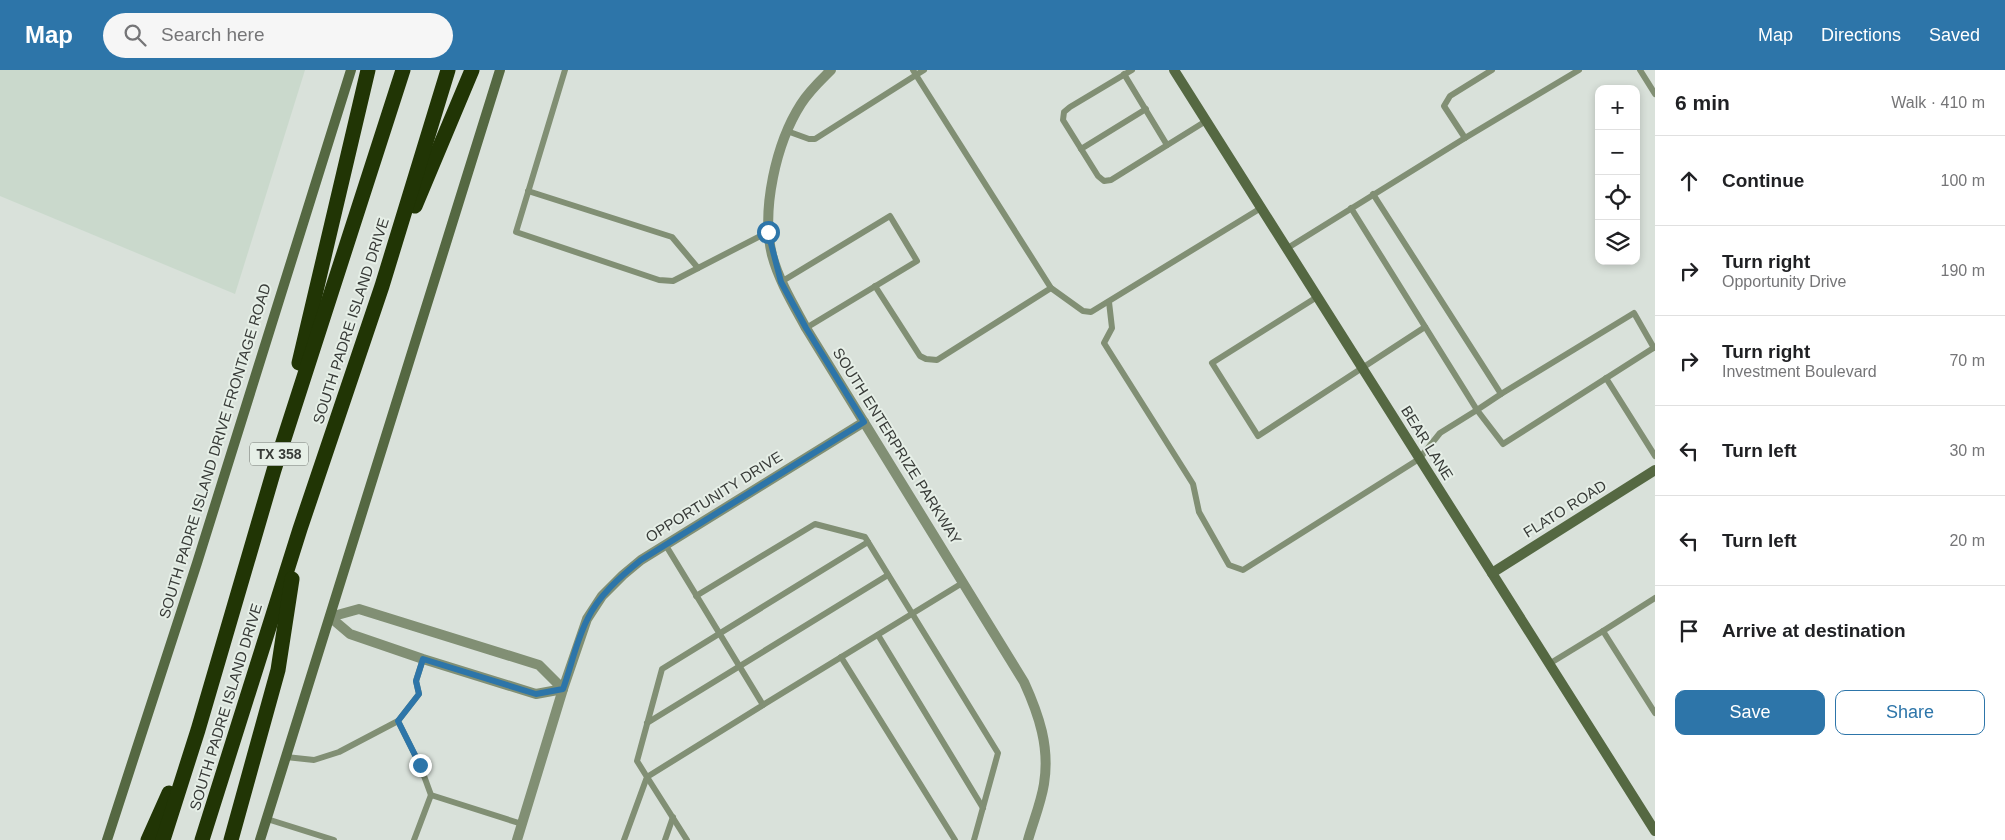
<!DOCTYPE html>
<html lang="en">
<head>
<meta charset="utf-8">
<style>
	:root { --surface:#fff; --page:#f6f6f6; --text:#202124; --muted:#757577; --line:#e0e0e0; --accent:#2d75a9 }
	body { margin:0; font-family:Arial,sans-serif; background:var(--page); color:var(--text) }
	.controls { position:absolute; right:15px; top:15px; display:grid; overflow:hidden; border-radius:10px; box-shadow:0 2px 8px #0003 }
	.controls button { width:45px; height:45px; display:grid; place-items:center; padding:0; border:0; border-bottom:1px solid var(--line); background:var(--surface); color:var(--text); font:25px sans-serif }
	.stop { position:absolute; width:15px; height:15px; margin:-11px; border:4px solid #2d75a9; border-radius:50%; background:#fff }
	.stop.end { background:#2d75a9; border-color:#fff; box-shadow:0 1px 5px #0008 }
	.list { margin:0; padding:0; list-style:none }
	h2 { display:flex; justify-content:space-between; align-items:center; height:65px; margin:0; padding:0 20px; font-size:21px }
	h2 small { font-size:16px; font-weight:400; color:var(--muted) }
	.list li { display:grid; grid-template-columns:32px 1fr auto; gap:15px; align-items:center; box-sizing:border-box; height:90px; padding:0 20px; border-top:1px solid var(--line) }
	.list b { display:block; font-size:19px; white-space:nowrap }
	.list p { margin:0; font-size:16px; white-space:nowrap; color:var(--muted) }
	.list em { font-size:16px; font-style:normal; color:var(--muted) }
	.actions { display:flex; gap:10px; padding:15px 20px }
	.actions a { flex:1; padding:11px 0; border:1px solid var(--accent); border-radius:10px; text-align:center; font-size:18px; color:var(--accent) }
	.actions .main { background:var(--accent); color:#fff }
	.icon { flex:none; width:28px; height:28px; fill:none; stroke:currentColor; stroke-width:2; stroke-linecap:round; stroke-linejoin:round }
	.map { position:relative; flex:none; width:1655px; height:770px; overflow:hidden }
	header { display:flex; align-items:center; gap:30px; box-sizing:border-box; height:70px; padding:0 25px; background:var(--accent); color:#fff }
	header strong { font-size:24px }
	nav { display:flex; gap:28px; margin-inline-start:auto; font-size:18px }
	.search { width:350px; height:45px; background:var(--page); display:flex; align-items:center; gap:12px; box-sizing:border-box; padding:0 18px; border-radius:28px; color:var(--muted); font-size:19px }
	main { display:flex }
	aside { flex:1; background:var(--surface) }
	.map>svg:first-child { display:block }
	.built { fill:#cad9cc }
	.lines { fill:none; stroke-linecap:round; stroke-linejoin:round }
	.lane { stroke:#818f74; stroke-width:6 }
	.street { stroke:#818f74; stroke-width:10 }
	.secondary { stroke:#556842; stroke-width:10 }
	.highway { stroke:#213505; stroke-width:15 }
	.route { stroke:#2d75a9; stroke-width:6 }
	.labels { text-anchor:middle; stroke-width:4; stroke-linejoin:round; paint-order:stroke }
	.shield { fill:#e6efe7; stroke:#6c716c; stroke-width:1 }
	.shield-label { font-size:14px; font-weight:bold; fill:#383b38 }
	.street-label { font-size:15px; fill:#383b38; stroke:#e6efe7 }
</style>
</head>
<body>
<header>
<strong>Map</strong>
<div class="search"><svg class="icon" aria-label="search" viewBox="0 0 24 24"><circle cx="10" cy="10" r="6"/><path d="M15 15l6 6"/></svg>Search here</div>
<nav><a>Map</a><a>Directions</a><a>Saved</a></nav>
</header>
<main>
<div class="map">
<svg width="1655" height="770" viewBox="0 0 1655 770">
	<rect width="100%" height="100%" fill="#d9e1da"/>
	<path class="built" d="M0 0H305L235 224 0 126Z"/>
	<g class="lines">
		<g class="lane">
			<path d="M565 0 516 162 659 210 673 211 768 162"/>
			<path d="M913 0 916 5 924 0"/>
			<path d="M1132 0 1070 37 1064 42 1063 50 1098 106 1104 111 1111 110 1206 51"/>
			<path d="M1640 0 1655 24"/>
			<path d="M1124 4 1167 75"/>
			<path d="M787 61 809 69H815L916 5 1051 218 937 290 926 289 920 286 875 216"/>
			<path d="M1465 68 1444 36 1450 26 1492 0"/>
			<path d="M1081 79 1146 39"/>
			<path d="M528 121 672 167 698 198"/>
			<path d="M1351 138 1477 340 1501 324 1373 124"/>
			<path d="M1286 179 1465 68 1579 0"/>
			<path d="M781 212 890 146 917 191 806 258"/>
			<path d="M1051 218 1083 241 1091 242 1261 138"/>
			<path d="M1317 227 1212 293 1258 366 1425 257"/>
			<path d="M1109 232 1112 258 1104 273 1193 414 1199 442 1229 495 1243 500 1419 389 1440 363 1477 340 1503 374 1655 277"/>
			<path d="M1606 308 1655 386"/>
			<path d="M1501 324 1634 243 1654 278"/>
			<path d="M665 474 763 635 647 707 687 770"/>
			<path d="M696 526 815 454 865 467 998 683 974 770"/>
			<path d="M1655 528 1603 561 1655 643"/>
			<path d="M878 565 983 738"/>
			<path d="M841 587 955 770"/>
			<path d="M1549 594 1603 561"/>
			<path d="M763 635 964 512"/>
			<path d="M398 651 420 695 431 725 522 754"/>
			<path d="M647 653 888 505"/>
			<path d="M286 687 314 690 339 682 398 651 419 624 416 611 423 589"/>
			<path d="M267 749 334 770"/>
			<path d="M414 770 431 725"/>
			<path d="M624 770 647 707 637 691 662 599 868 472"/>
			<path d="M665 770 673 747"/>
		</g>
		<g class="street">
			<path d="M831 0C820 11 809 21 801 34 776 73 761 140 772 185 779 211 793 234 806 258L1024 612C1039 645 1050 677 1044 714 1041 733 1033 752 1028 770"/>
			<path d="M359 539 539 595 563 619 536 624 423 589 350 564 330 547Z"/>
			<path d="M517 770 563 619 587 549 602 526 623 505 641 490 864 352"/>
		</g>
		<g class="secondary">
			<path d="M1174 0 1655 761"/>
			<path d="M1492 503 1655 400"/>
			<path d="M107 770 197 493 351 0"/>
			<path d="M260 770 500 0"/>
		</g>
		<g class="highway">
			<path d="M415 136 472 0"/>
			<path d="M299 293 368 0"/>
			<path d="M148 770 169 723"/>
			<path d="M163 770 198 660 274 400 403 0"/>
			<path d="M202 770 300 459 382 216 448 0"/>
			<path d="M231 770 278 600 292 509"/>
		</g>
	</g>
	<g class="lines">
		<path class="route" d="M420 695 398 651 419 624 416 611 423 589 536 624 563 619C571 597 576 572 587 550 598 526 621 506 641 490L864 352 806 258 781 212 768 162"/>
	</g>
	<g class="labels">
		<rect class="shield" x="250" y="372.5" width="58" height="23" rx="4"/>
		<g class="shield-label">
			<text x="279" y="389">TX 358</text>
		</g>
		<g class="street-label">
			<text transform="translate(351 251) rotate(-72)" y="5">SOUTH PADRE ISLAND DRIVE</text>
			<text transform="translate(1427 373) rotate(58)" y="5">BEAR LANE</text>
			<text transform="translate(897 376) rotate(58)" y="5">SOUTH ENTERPRIZE PARKWAY</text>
			<text transform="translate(215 381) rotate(-73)" y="5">SOUTH PADRE ISLAND DRIVE FRONTAGE ROAD</text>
			<text transform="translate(714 427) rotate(-32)" y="5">OPPORTUNITY DRIVE</text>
			<text transform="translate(1565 439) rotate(-32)" y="5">FLATO ROAD</text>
			<text transform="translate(226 637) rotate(-73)" y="5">SOUTH PADRE ISLAND DRIVE</text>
		</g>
	</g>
</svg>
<div class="controls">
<button>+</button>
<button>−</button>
<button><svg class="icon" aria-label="locate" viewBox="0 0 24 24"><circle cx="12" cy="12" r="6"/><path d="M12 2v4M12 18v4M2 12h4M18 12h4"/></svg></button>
<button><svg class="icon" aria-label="layers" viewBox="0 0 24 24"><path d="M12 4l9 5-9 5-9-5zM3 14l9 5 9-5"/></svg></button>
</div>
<div class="stop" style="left:768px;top:162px"></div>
<div class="stop end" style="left:420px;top:695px"></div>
</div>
<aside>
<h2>6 min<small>Walk · 410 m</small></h2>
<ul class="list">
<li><svg class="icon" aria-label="ahead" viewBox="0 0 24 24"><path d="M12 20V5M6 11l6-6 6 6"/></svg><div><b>Continue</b></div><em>100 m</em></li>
<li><svg class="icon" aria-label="right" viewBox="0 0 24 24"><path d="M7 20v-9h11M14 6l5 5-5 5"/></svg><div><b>Turn right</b><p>Opportunity Drive</p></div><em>190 m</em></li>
<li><svg class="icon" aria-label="right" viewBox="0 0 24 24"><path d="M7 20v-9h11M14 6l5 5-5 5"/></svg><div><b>Turn right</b><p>Investment Boulevard</p></div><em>70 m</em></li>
<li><svg class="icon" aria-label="left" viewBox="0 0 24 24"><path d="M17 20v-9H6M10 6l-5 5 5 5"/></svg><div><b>Turn left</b></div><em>30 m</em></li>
<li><svg class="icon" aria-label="left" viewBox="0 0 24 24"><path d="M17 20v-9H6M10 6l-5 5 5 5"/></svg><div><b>Turn left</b></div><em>20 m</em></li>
<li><svg class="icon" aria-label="arrive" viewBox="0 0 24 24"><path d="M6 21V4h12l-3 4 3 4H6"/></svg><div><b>Arrive at destination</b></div></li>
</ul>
<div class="actions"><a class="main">Save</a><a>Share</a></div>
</aside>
</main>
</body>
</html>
